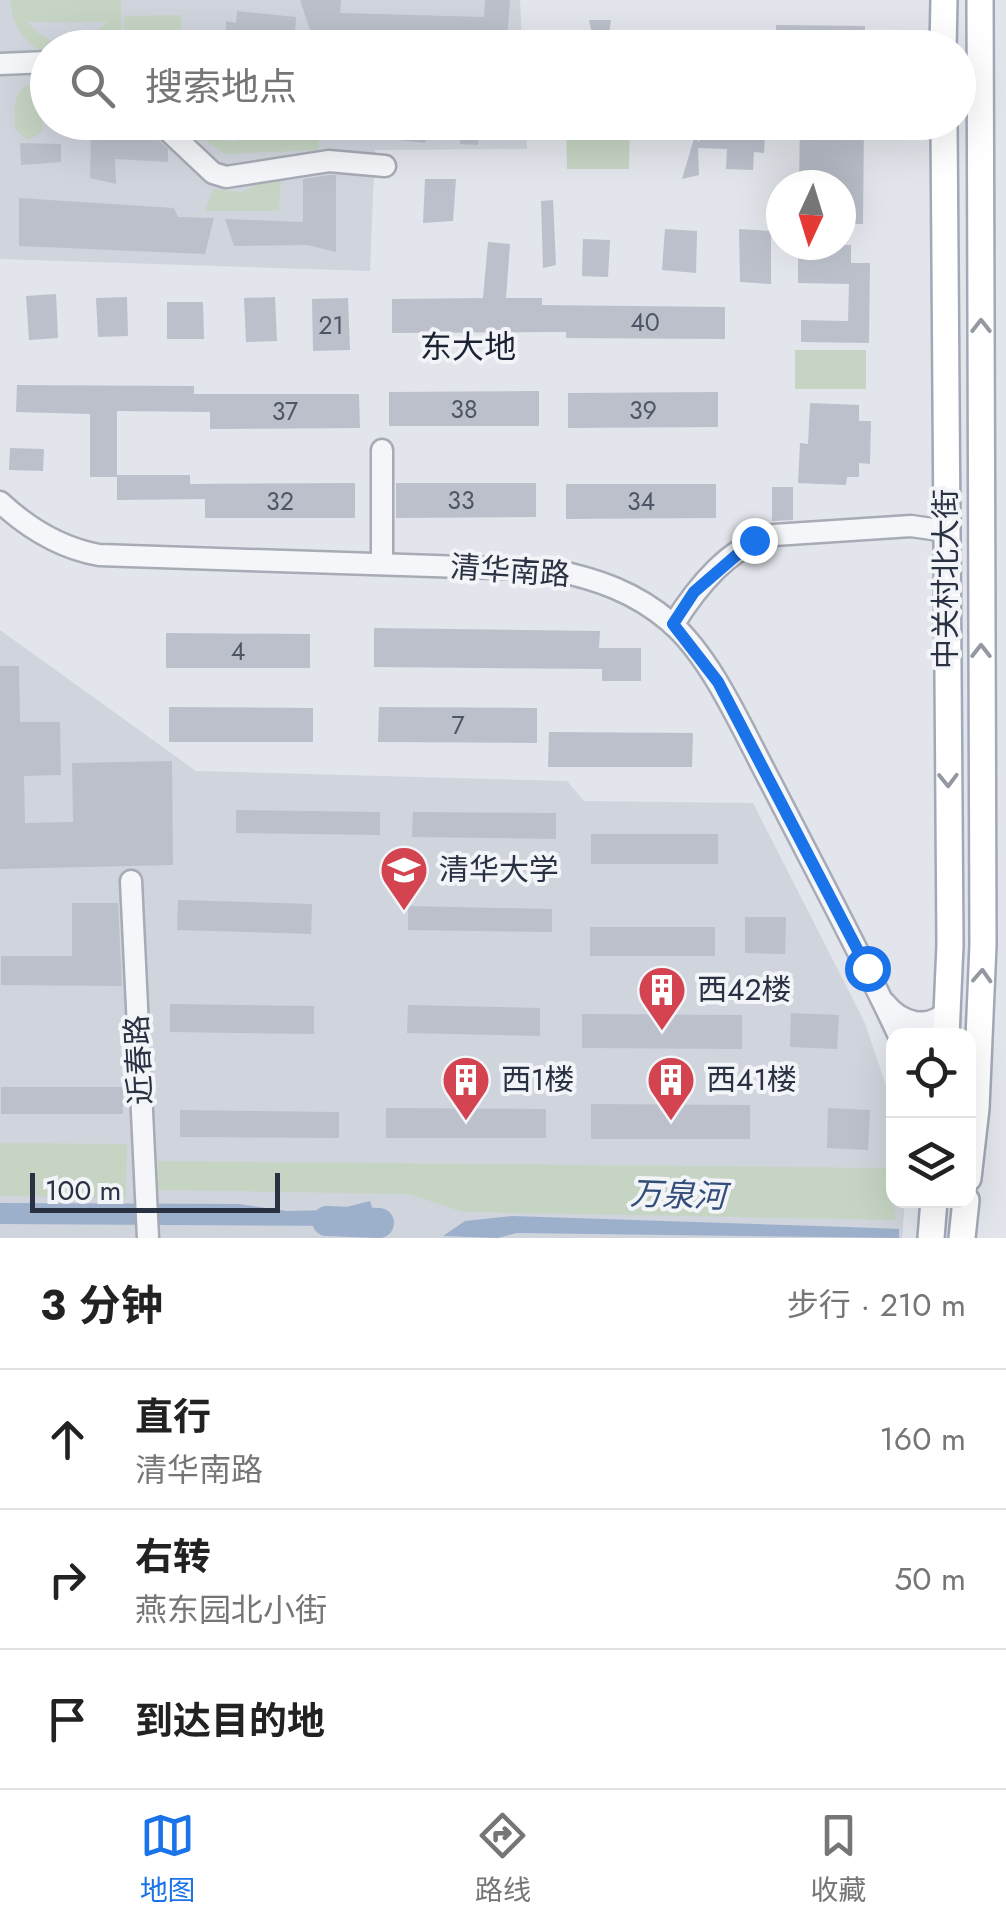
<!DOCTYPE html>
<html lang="zh">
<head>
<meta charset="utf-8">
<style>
	:root { --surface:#fff; --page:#f6f6f6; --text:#222; --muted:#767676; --line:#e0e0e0; --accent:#1a73e8 }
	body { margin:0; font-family:Jost,"Noto Sans SC",sans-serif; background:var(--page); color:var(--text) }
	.controls { position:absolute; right:30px; bottom:30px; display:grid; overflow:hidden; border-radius:20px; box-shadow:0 10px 40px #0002 }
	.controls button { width:90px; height:90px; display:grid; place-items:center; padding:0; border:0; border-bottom:2px solid var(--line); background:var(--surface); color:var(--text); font:50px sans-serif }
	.compass { position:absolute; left:766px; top:170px; width:90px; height:90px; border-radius:50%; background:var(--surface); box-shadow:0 10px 40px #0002; rotate:184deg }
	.scale { position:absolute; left:30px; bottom:25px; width:250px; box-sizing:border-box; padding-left:10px; border:5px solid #293143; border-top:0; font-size:28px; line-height:35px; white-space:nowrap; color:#293143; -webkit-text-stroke:8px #f2f4f8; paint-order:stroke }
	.stop { position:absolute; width:30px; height:30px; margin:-22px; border:8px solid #1a73e8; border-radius:50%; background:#fff }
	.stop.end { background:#1a73e8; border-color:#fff; box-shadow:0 2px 10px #0008 }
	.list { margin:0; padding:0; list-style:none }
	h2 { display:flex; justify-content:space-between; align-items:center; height:130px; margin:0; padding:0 40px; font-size:42px }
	h2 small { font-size:32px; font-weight:400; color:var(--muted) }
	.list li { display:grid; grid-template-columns:65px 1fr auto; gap:30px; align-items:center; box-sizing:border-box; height:140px; padding:0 40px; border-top:2px solid var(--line) }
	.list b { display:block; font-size:38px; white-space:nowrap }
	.list p { margin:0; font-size:32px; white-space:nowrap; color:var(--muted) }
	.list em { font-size:32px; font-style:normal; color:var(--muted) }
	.icon { flex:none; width:55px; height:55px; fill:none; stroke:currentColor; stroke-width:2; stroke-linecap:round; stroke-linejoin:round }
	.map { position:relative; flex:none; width:1006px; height:1238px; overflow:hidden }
	.search { position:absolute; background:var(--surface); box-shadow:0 10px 40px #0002; left:30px; right:30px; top:30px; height:110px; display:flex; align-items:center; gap:25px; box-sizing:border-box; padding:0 35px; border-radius:55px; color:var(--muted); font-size:38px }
	.sheet { height:550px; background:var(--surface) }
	nav { display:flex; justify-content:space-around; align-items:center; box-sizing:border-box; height:140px; border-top:2px solid var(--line); background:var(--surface); font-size:28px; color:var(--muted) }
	nav a { display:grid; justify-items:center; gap:5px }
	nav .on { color:var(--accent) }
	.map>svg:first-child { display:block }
	.built { fill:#d0d4dd }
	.green { fill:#c6d5c3; fill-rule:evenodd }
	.water { fill:#9cb0cc }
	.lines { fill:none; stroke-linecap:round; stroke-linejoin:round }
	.river { stroke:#9cb0cc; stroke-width:30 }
	.building { fill:#bcc0cb }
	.minor-casing { stroke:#a7abb5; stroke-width:25 }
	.major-casing { stroke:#a1a8b7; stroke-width:30 }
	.minor { stroke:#f5f6f9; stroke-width:20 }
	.major { stroke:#fff; stroke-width:25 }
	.oneway { stroke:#9498a1 }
	.route { stroke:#1a73e8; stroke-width:12 }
	.labels { text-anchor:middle; stroke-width:8; stroke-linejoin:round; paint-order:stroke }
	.number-label { font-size:25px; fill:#4e5565 }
	.street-label { font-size:30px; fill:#293143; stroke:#f2f4f8 }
	.poi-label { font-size:30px; fill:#293143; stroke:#f2f4f8; text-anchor:start }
	.neighbourhood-label { font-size:32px; fill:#1b2234; stroke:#f2f4f8 }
	.water-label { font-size:32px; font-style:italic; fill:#324d79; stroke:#f2f4f8 }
</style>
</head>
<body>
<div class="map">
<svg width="1006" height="1238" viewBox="0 0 1006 1238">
	<rect width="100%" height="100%" fill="#e2e5eb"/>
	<g class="built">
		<path d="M0 0H520L522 47 48 48V122L526 123 527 149 375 150 370 271 0 259Z"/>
		<path d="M0 630 196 771 567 781 584 801 753 803 864 1021 893 1106 894 1200 905 1201 902 1238H0Z"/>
	</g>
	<g class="green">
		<path d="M11 0H121L122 47H108L107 38 97 47 48 48 47 54C24 42 11 27 11 0ZM25 18 30 22H104L109 18C87 53 47 52 25 18Z"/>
		<path d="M181 15V47H124V16Z"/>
		<path d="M28 84 43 98 42 132 28 140 15 129C15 112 11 94 28 84Z"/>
		<path d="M237 123H320L318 150 226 154 199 136 236 142Z"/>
		<path d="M566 123H630L629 169H567Z"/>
		<path d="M281 176 279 211H205L213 189 241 192Z"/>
		<rect x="795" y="350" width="71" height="39"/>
		<path d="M0 1143 127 1144 126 1198 0 1196Z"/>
		<path d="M158 1161 893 1168 895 1220 463 1212 409 1194 157 1190Z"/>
	</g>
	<g class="water">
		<path d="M370 1201 372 1207 366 1226 0 1224V1203L238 1204 287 1211 335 1210Z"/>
		<path d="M512 1216 849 1227 899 1229V1238L517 1233 498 1238 443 1236 465 1221Z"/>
	</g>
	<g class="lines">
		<path class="river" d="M327 1221 379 1223"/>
	</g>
	<g class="building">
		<path d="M300 0H341L340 13 484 17 485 0H510L507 40 476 37V48H316Z"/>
		<path d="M237 11 296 17 294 48H226V21L236 23Z"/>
		<path d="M589 20H611L607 48H570L571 33H592Z"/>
		<path d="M776 25 865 26V48H776Z"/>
		<path d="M62 122H146L150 132 168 149V162L115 159 116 184 90 178 91 135 62 127Z"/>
		<path d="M383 122H479L478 145 460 144V135L427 133 425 143 382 138Z"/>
		<path d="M800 122H864L863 224H841V185H799Z"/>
		<path d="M710 130 765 133 764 153 754 152 753 170 726 169 727 149 698 148 699 175 682 179 695 135 698 136V142Z"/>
		<path d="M20 143 61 144V162L21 165Z"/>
		<path d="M329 175H336V252L308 245 234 246 225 219 303 222V179Z"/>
		<path d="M425 179H456L453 221 423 223Z"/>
		<path d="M19 198 174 208 178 217 214 218 205 254 19 246Z"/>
		<path d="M553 200 556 265 543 268 541 201Z"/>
		<path d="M665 229 697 231 696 273 662 270Z"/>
		<path d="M739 229 771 231V284L740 282Z"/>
		<path d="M583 239 610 240 608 277 582 276Z"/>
		<path d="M488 242 510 244 506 298H542V305L725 307V339L566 338V332L392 333V299L483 298Z"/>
		<path d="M798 245H851V263H870L869 343 801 342V320L848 321 849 284 798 283Z"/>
		<path d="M56 294 58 338 29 340 26 296Z"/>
		<path d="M127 297 128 336 98 337 96 298Z"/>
		<path d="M275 297 277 341 246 342 244 298Z"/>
		<path d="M348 298 350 350 313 351 312 299Z"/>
		<path d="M167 302H203L204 339H167Z"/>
		<path d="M17 385 194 386V394H359L360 428 210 429V412L117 411V475H190V484L355 483V518H205V499L117 500V477H90V414L16 412Z"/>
		<path d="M539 391V426H389V392Z"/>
		<path d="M718 392V427L568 428V393Z"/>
		<path d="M810 403 859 405V421H871L870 464 859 463V477H847L846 485 798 483 800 443 808 444Z"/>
		<path d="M10 448 44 449 43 471 9 470Z"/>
		<path d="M396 483H536V517L396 518Z"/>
		<path d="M566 484H716V518L566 519Z"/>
		<path d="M772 487H793V520L772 521Z"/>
		<path d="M374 628 600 631 599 648H641V681H602V669L374 667Z"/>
		<path d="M166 633 310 634V668H166Z"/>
		<path d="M0 666H19L20 722H60L61 775 24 776 25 823 73 822 72 763 172 761 173 865 0 869Z"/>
		<path d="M169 707 313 708V742H169Z"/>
		<path d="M379 707 537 708V743L378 742Z"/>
		<path d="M549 732 693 733 692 767H548Z"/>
		<path d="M236 810 380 812V835L236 833Z"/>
		<path d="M413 812 556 813V839L412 837Z"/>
		<rect x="591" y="834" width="127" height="30"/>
		<path d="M178 900 312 904 311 934 177 930Z"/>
		<path d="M72 903H118L122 986 1 985V956H72Z"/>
		<path d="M408 906 552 909V932L408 930Z"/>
		<path d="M745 917H786L785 954 745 953Z"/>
		<rect x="590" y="927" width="125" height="29"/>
		<path d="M170 1004 314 1006V1034L170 1032Z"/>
		<path d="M408 1005 540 1008V1036L407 1033Z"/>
		<path d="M791 1013 839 1015 837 1049 790 1047Z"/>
		<path d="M582 1014 742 1015V1049L582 1048Z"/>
		<rect x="1" y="1087" width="122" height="27"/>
		<path d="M591 1104 750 1105V1139H591Z"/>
		<path d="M386 1108 546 1109V1138H386Z"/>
		<path d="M828 1108 870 1110 868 1150 827 1148Z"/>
		<path d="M180 1110 339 1112V1138L180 1137Z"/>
	</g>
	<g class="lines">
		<g class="minor-casing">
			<g id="minor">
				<path d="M0 64 48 62"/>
				<path d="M159 122 213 173 226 177 329 161 385 166"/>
				<path d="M382 450V564"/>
				<path d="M0 502C29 529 60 548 99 555L553 570C597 579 635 592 670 622 713 659 744 733 771 783 814 867 859 950 899 1036"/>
				<path d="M673 625C697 587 729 546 774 535L911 526 946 531"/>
				<path d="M131 881 148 1238"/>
				<path d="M885 1003C901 1023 928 1031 947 1011"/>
			</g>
		</g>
		<g class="major-casing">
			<g id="major">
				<path d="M943 48 944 0"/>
				<path d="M944 122 950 945 946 1036"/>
				<path d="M968 1178 976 1108 983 945 980 0"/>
				<path d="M931 1238 934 1200"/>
				<path d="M962 1238 966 1200"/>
			</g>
		</g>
		<use href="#minor" class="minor"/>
		<use href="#major" class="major"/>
	</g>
	<defs><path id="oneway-chevron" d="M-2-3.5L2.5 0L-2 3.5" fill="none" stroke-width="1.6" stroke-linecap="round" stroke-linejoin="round" transform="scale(2.5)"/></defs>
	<g class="oneway">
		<use href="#oneway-chevron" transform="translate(981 326) rotate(-90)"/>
		<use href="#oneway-chevron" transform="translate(981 651) rotate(-90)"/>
		<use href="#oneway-chevron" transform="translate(948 780) rotate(89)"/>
		<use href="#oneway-chevron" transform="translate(982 976) rotate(-87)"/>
	</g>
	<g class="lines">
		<path class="route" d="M754 540 694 592 673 624 718 682 867 968"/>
	</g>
	<defs>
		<g id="university-pin" transform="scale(2.5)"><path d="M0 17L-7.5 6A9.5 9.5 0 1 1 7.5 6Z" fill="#d34450" stroke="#f2f4f8"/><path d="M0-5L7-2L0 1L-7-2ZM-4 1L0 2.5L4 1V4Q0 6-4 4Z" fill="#fff"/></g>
		<g id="building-pin" transform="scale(2.5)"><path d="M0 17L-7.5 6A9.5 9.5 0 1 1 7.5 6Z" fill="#d34450" stroke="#f2f4f8"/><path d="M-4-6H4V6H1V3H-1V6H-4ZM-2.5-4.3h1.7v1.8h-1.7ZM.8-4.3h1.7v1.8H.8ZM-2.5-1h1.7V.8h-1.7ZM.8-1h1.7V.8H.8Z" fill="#fff"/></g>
	</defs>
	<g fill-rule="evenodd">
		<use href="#university-pin" x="404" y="870"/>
		<use href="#building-pin" x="662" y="990"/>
		<use href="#building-pin" x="466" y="1080"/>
		<use href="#building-pin" x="671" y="1080"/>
	</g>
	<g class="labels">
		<g class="number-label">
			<text x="645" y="331">40</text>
			<text x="331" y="334">21</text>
			<text x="464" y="418">38</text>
			<text x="643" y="419">39</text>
			<text x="285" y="420">37</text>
			<text x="461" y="509">33</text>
			<text x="280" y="510">32</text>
			<text x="641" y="510">34</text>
			<text x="238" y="660">4</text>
			<text x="458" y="734">7</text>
		</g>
		<g class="street-label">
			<text transform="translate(510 571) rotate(4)" y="10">清华南路</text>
			<text transform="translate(946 579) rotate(-90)" y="10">中关村北大街</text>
			<text transform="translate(139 1060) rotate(-93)" y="10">近春路</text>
		</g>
		<g class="poi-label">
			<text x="439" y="880">清华大学</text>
			<text x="697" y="1000">西42楼</text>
			<text x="501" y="1090">西1楼</text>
			<text x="706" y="1090">西41楼</text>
		</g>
		<g class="neighbourhood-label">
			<text x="468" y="358">东大地</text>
		</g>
		<g class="water-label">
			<text transform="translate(678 1195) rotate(2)" y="11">万泉河</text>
		</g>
	</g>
</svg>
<div class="controls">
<button><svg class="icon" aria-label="locate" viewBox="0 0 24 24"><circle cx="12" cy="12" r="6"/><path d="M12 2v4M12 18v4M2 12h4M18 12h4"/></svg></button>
<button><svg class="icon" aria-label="layers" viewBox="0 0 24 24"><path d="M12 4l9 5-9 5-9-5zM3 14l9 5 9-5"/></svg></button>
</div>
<svg class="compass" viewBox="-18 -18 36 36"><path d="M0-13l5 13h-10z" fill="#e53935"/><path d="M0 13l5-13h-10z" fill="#767676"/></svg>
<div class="scale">100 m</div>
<div class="stop" style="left:867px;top:968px"></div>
<div class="stop end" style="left:754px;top:540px"></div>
<div class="search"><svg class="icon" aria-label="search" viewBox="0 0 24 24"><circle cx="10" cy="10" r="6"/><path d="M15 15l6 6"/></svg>搜索地点</div>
</div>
<section class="sheet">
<h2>3 分钟<small>步行 · 210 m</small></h2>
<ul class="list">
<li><svg class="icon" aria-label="ahead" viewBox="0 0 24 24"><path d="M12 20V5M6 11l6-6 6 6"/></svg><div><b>直行</b><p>清华南路</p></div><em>160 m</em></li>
<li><svg class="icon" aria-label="right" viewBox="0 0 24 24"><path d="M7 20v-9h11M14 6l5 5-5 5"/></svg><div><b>右转</b><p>燕东园北小街</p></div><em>50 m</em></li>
<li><svg class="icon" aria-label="arrive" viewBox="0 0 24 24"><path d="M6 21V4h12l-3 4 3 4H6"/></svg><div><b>到达目的地</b></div></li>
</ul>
</section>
<nav>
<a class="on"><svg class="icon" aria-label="map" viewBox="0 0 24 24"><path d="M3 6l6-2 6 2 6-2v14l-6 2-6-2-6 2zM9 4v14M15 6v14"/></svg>地图</a>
<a><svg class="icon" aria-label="directions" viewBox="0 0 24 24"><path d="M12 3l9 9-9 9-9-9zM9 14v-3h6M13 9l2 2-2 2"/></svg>路线</a>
<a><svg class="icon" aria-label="saved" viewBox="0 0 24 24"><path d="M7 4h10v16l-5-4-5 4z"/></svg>收藏</a>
</nav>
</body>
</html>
